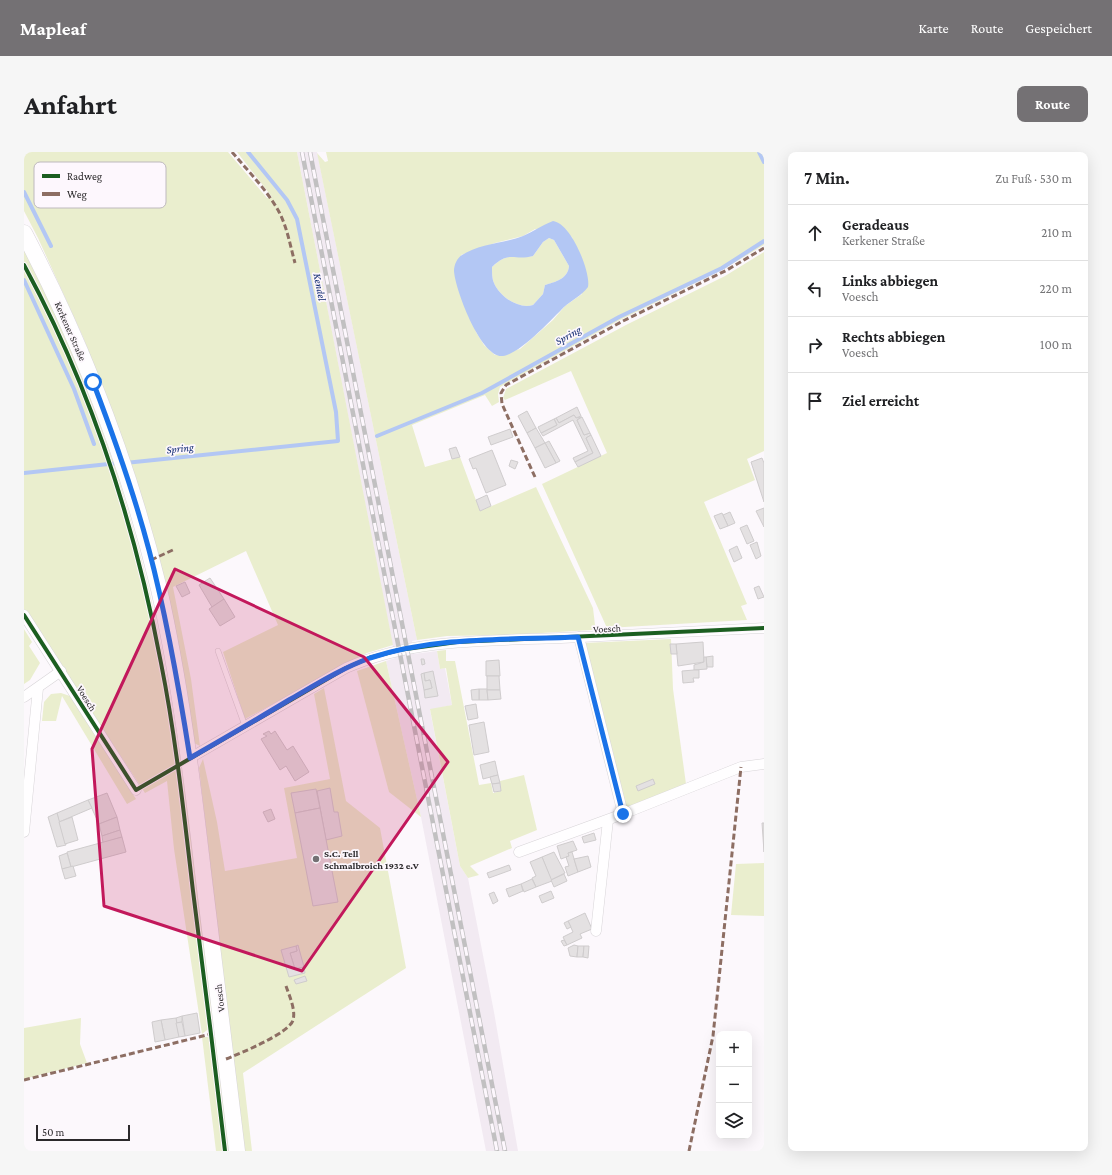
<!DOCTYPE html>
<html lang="de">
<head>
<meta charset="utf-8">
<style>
	:root { --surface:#fff; --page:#f6f6f6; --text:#202124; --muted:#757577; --line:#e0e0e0; --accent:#747174 }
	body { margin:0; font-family:"Crimson Pro",serif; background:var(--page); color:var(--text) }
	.controls { position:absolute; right:12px; bottom:12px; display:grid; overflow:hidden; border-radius:8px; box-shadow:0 4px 16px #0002 }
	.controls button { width:36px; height:36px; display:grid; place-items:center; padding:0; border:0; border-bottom:1px solid var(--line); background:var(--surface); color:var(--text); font:20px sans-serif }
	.scale { position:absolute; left:12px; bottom:10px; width:94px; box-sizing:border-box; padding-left:4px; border:2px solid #2b292b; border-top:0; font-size:11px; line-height:14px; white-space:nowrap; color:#2b292b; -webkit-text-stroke:3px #fdf7fd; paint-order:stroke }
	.stop { position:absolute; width:12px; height:12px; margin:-9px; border:3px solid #1a73e8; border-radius:50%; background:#fff }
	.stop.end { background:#1a73e8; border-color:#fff; box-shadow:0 1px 4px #0008 }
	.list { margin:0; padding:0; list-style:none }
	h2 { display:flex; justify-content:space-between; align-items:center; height:52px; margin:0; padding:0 16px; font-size:17px }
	h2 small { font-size:13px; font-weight:400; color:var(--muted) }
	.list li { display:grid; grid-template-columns:26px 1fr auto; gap:12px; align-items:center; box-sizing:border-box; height:56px; padding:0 16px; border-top:1px solid var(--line) }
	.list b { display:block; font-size:15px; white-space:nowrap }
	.list p { margin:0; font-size:13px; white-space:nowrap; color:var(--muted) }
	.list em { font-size:13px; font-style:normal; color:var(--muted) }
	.icon { flex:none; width:22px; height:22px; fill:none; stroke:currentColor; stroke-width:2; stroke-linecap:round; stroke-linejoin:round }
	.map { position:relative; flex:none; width:740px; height:999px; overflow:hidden; border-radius:8px }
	header { display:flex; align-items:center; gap:24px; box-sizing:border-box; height:56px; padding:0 20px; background:var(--accent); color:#fff }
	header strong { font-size:19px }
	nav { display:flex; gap:22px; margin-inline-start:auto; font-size:14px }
	.intro { display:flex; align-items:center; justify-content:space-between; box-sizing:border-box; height:96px; padding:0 24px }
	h1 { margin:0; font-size:28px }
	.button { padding:10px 18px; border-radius:8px; background:var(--accent); color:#fff; font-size:14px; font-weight:700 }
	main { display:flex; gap:24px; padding:0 24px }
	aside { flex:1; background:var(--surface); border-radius:8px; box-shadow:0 4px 16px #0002 }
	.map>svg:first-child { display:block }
	.built { fill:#f2eaf2 }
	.green { fill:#eaeece; fill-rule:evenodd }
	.water { fill:#b3c7f4; fill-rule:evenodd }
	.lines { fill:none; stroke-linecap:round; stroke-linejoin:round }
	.stream { stroke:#b3c7f4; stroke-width:4 }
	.building { fill:#e4e1e2; stroke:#cfcccd }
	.lane-casing { stroke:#d8d5d8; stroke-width:6 }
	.street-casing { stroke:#d8d5d8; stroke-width:11 }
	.primary-casing { stroke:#d8d5d8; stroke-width:17 }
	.lane { stroke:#fffeff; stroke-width:5 }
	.street { stroke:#fffeff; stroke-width:10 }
	.primary { stroke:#fffeff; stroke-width:16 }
	.rail-casing { stroke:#c1c0c1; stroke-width:4.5 }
	.rail { stroke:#fdf7fd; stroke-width:3; stroke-dasharray:9; stroke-linecap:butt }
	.quiet { stroke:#8d6e63; stroke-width:3; stroke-dasharray:6 3; stroke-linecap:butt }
	.cycleway-casing { stroke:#fdf7fd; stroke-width:6 }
	.cycleway { stroke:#1b5e20; stroke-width:4 }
	.route { stroke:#1a73e8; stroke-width:5 }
	.marked { fill:#c2185b; fill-opacity:0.2; stroke:#c2185b; stroke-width:3; stroke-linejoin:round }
	.poi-dot { fill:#747174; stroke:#fdf7fd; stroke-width:1.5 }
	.labels { text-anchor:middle; stroke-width:3.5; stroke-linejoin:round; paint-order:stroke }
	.street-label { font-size:10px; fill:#2b292b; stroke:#fdf7fd }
	.poi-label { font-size:10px; font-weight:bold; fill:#2b292b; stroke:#fdf7fd; text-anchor:start }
	.water-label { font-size:11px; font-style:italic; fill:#122c72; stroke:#fdf7fd }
	.key { fill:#fdf7fd; stroke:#beb9be; stroke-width:1 }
	.key-label { font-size:11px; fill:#2b292b }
</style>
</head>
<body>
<header>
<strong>Mapleaf</strong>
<nav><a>Karte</a><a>Route</a><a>Gespeichert</a></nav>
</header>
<div class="intro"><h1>Anfahrt</h1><a class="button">Route</a></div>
<main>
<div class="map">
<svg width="740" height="999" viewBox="0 0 740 999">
	<rect width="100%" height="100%" fill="#fcf8fc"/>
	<path class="built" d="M273 0H293L393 488 388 489 390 502 413 499 416 517 421 516 428 553 406 558 436 714 444 726 470 860 494 999H462L397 665 362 509 371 506Z"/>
	<g class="green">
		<path d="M0 0H204L243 46 248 45 213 0H273L369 493 343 501 221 567 199 500 254 473 222 399 149 435 167 527 176 594 168 590 107 316 92 318C106 365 120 412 130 460 159 596 173 735 191 872L178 882 150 697 143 629 121 641 0 457V98L31 160 62 231 88 307 103 306 88 260 59 185 14 86 0 59Z"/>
		<path d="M302 0H740V93L698 118 594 169 476 235 474 242 475 250 468 254 461 243 388 273 401 315 436 305 456 359 512 335 569 456 571 473 568 478 483 483 423 484 393 488 293 1 301 10 304 9ZM511 77 548 85 558 142 541 154 529 168 496 197 471 203 460 193 452 180 437 103 471 91 499 84Z"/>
		<path d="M525 86 530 88 545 114C544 127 531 130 521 133L519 142 509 153C495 158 475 144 470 131 468 127 468 120 468 115 486 98 489 108 509 104L519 90Z"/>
		<path d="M740 100V299L723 307 731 328 680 350 723 452 717 454 723 468 583 476 518 332 583 301 547 219 481 248 479 246 482 237 602 173 701 124Z"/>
		<path d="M0 477 8 490 5 494 16 511 6 528 0 532Z"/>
		<path d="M647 487 649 537 662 632 602 656 560 491Z"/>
		<path d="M422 498V509H431L455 633 467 631 469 641 477 639 476 629 500 623 513 678 486 689 488 696 446 714 455 723 444 726 436 714 406 557 428 553 422 516 416 517 413 499Z"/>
		<path d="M362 509 397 665 365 640 333 519Z"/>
		<path d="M300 536 322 649 356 676 382 816 219 921 228 999H220L175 616 179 607 193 670 201 719 273 706 260 636 306 627 290 542Z"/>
		<path d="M37 541 46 544 112 647 103 652 38 544 32 569H18L20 550 27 542Z"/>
		<path d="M740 711V764L707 763 712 712Z"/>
		<path d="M57 866 56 892 63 911 0 927V876Z"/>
		<path d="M178 885H192L205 999H192Z"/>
	</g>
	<path class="water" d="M529 69C547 71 567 120 564 135 557 144 548 148 540 155 528 167 496 202 479 204 457 207 431 137 430 119 430 113 433 106 438 103 454 92 481 91 499 84 509 80 518 73 529 69ZM525 86 530 88 545 114C544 127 531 130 521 133L519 142 509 153C495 158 475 144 470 131 468 127 468 120 468 115 486 98 489 109 509 104L519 90Z"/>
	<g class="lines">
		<g class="stream">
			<path d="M735 0 740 10"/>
			<path d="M0 40 27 94"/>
			<path d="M0 128 50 237 70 292"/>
			<path d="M353 284 458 241 595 165 698 116 740 89"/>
			<path d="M101 311 314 289 312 260 273 67 263 48 224 0"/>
			<path d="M0 321 94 311"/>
		</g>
	</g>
	<g class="building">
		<path d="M553 255 557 264 552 266 550 263 535 271 532 266Z"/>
		<path d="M503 259 512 276 503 281 494 264Z"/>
		<path d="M550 263 552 266 558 265 553 268 560 283 566 281 567 283 562 286 569 301 551 310 549 306 564 299 549 268 519 284 517 281 533 273 530 267 532 266 535 271Z"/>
		<path d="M558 265 566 281 560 283 553 268Z"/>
		<path d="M530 267 533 273 517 281 514 275Z"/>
		<path d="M512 276 521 291 511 296 503 281Z"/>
		<path d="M486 277 489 285 467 293 464 285Z"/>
		<path d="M567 283 577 304 554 315 551 310 569 301 562 286Z"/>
		<path d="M525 289 536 309 532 311 521 291Z"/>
		<path d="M521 291 532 311 521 316 511 296Z"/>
		<path d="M432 295 436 305 428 307 425 297Z"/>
		<path d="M468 298 482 333 462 341 452 316 449 317 445 307Z"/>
		<path d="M738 306 740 311V350L727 310Z"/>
		<path d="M487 308 494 310 491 317 485 314Z"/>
		<path d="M463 343 467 354 456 359 452 348Z"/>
		<path d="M740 356V375L732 359Z"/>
		<path d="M706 360 711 371 704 374 699 363Z"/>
		<path d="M698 361 704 374 696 377 690 364Z"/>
		<path d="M723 373 730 389 723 392 716 376Z"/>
		<path d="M733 390 737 404 732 407 726 393Z"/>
		<path d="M713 394 718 406 710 410 705 398Z"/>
		<path d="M186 426 200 447 188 455 175 433Z"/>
		<path d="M161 430 166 441 158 445 152 434Z"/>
		<path d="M735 434 740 445 734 447 730 436Z"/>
		<path d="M200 447 211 465 196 474 185 457Z"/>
		<path d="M679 490 680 510 654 514 652 492Z"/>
		<path d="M646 492H652L653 502H647Z"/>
		<path d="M689 504V515H683L682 505Z"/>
		<path d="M680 505H682L683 517 670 518V513L680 510Z"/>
		<path d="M397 507H400L401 512 398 513Z"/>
		<path d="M475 508 476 524H462V509Z"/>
		<path d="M670 518H675V526H669L670 530 659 531 658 519Z"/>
		<path d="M409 519 414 544 401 546 400 538 408 536 406 528 401 529 400 521Z"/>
		<path d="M400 521 401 529 406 528 408 536 400 538 397 522Z"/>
		<path d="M463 524H475L476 538H463Z"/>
		<path d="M455 537H463L464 548H455Z"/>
		<path d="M455 537V548H448L447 538Z"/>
		<path d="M463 538H476L477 547 464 548Z"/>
		<path d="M452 552 454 566 444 568 441 554Z"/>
		<path d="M460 570 465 600 450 603 445 573Z"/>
		<path d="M245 579 247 582 251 579 263 598 269 594 285 620 271 629 262 614 256 618 237 587 243 584 239 582Z"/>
		<path d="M471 609 474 623 459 627 456 613Z"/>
		<path d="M474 623 476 631 468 632 466 625Z"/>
		<path d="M629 627 631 632 614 639 612 634Z"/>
		<path d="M476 631 477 639 470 640 468 632Z"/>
		<path d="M306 636 310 660H314L318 684 302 688 293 639Z"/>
		<path d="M292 637 296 656 271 661 267 641Z"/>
		<path d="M83 641 93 665 75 672 64 648Z"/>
		<path d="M64 648 68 656 35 670 33 661Z"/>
		<path d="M296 656 314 750 289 754 271 661Z"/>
		<path d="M247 657 251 667 244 670 239 660Z"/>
		<path d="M33 661 42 693 33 695 24 665Z"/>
		<path d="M48 665 54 688 41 692 35 670Z"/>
		<path d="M93 665 96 678 78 684 75 672Z"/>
		<path d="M738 671H740V700Z"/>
		<path d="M96 678 98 685 79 691 78 684Z"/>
		<path d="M570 681 572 688 560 691 558 685Z"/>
		<path d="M98 685 102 700 47 715 43 700Z"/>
		<path d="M549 689 553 698 544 701 545 704 537 707 533 694Z"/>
		<path d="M530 700 541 721 527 728 518 705Z"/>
		<path d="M548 700 554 720 544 724 541 715 545 714 542 705 545 704 544 701Z"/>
		<path d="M43 701 47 715 38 717 35 704Z"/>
		<path d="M564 704 567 715 554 720 550 707Z"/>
		<path d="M518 705 528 729 512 735 508 726 512 724 506 710Z"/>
		<path d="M485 713 487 718 465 726 463 721Z"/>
		<path d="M49 714 52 724 41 727 38 717Z"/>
		<path d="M540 722 543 729 530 735 527 728Z"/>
		<path d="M508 727 512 735 500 740 497 732Z"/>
		<path d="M497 732 499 739 485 745 482 737Z"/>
		<path d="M527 739 530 746 518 751 515 744Z"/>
		<path d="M470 740 474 749 469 752 465 742Z"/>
		<path d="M561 761 568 777 556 782 558 786 543 793 539 785 549 780 544 769Z"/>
		<path d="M544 769 547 775 543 777 540 771Z"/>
		<path d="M540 788 543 793 540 794 537 789Z"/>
		<path d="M274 793 280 815 271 817 266 801 273 799 272 794Z"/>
		<path d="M550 793 554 794 553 805 546 804 544 796Z"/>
		<path d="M272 794 273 799 266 801 271 817 280 815 281 821 265 825 257 798Z"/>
		<path d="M554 794H560L559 805H553Z"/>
		<path d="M560 794H565L564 806 559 805Z"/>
		<path d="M281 824 283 829 272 832 270 828Z"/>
		<path d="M173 861 176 881 161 884 158 864Z"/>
		<path d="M158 864V870L152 871V866Z"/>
		<path d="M152 866 155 885 141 888 137 868Z"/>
		<path d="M137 868 141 888 131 890 128 870Z"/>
		<path d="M158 870 161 884 155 885 152 871Z"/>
	</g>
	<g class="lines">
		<g class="lane-casing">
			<path id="lane" d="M194 499 221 574"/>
		</g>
		<g class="street-casing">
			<g id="street">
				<path d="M0 463 112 638"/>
				<path d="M555 485 599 662"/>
				<path d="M0 545 37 519"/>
				<path d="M166 606 322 516C389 486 464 489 537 486 604 483 672 479 740 476"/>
				<path d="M0 680 14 536"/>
				<path d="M495 700 599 662 717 615 740 612"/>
				<path d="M572 779 584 668"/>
			</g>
		</g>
		<g class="primary-casing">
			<path id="primary" d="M0 81C59 194 105 313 135 437 156 530 168 625 179 720 191 813 202 906 213 999"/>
		</g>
		<use href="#lane" class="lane"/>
		<use href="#street" class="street"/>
		<use href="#primary" class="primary"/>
		<g class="rail-casing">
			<g id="rail">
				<path d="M278 0 473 999"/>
				<path d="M286 0 481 999"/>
			</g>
		</g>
		<use href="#rail" class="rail"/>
		<g class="quiet">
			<path d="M208 0C224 19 242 37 254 58 263 74 266 93 271 111"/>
			<path d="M511 325 478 252 477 241 482 233 599 169 703 118 740 96"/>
			<path d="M127 408 151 397"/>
			<path d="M202 907C215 902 266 881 269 868 272 858 265 843 262 834"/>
			<path d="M0 928 187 882"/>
			<path d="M665 999 689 884 717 615"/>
		</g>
		<g class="cycleway-casing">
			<g id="cycleway">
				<path d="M0 113C67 236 111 373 137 511 152 586 160 663 169 739 180 826 191 912 201 999"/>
				<path d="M0 463 112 638 322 516 345 506 375 498 433 490 740 476"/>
			</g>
		</g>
		<use href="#cycleway" class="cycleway"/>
	</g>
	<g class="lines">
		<path class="route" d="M69 230C90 285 110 341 125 398 143 466 155 536 166 606 199 587 232 568 265 548 291 533 318 516 346 506 413 484 486 488 554 485L599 662"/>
	</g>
	<path class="marked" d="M151 417 340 505 424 610 278 819 80 754 68 597Z"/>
	<circle class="poi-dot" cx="292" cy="707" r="4"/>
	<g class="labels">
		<g class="street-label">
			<text transform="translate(47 179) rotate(66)" y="4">Kerkener Straße</text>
			<text transform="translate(583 476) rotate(-3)" y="4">Voesch</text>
			<text transform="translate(63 546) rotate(58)" y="4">Voesch</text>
			<text transform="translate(195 846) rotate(-97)" y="4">Voesch</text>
		</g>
		<g class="poi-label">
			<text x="300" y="705">S.C. Tell<tspan x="300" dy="12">Schmalbroich 1932 e.V</tspan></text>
		</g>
		<g class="water-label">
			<text transform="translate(296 135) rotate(79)" y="4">Kendel</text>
			<text transform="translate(544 183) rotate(-29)" y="4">Spring</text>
			<text transform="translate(156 296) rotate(-6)" y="4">Spring</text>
		</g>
	</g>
	<rect x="10" y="10" width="132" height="46" rx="6" class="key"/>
	<rect x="18" y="22" width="18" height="4" fill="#1b5e20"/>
	<rect x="18" y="40" width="18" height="4" fill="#8d6e63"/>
	<g class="key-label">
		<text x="43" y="28">Radweg</text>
		<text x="43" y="46">Weg</text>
	</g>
</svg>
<div class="controls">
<button>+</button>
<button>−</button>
<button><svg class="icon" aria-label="layers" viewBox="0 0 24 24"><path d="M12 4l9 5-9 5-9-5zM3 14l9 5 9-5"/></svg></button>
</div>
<div class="scale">50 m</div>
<div class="stop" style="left:69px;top:230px"></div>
<div class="stop end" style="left:599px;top:662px"></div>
</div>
<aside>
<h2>7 Min.<small>Zu Fuß · 530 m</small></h2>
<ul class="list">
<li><svg class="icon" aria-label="ahead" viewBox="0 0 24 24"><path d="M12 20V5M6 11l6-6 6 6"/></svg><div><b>Geradeaus</b><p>Kerkener Straße</p></div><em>210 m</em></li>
<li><svg class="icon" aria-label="left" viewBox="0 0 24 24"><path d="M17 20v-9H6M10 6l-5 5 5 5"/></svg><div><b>Links abbiegen</b><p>Voesch</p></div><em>220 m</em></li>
<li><svg class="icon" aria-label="right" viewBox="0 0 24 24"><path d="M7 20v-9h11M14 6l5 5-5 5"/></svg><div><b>Rechts abbiegen</b><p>Voesch</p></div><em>100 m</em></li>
<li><svg class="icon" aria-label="arrive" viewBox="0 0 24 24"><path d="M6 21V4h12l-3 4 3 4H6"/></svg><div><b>Ziel erreicht</b></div></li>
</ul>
</aside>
</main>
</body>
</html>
